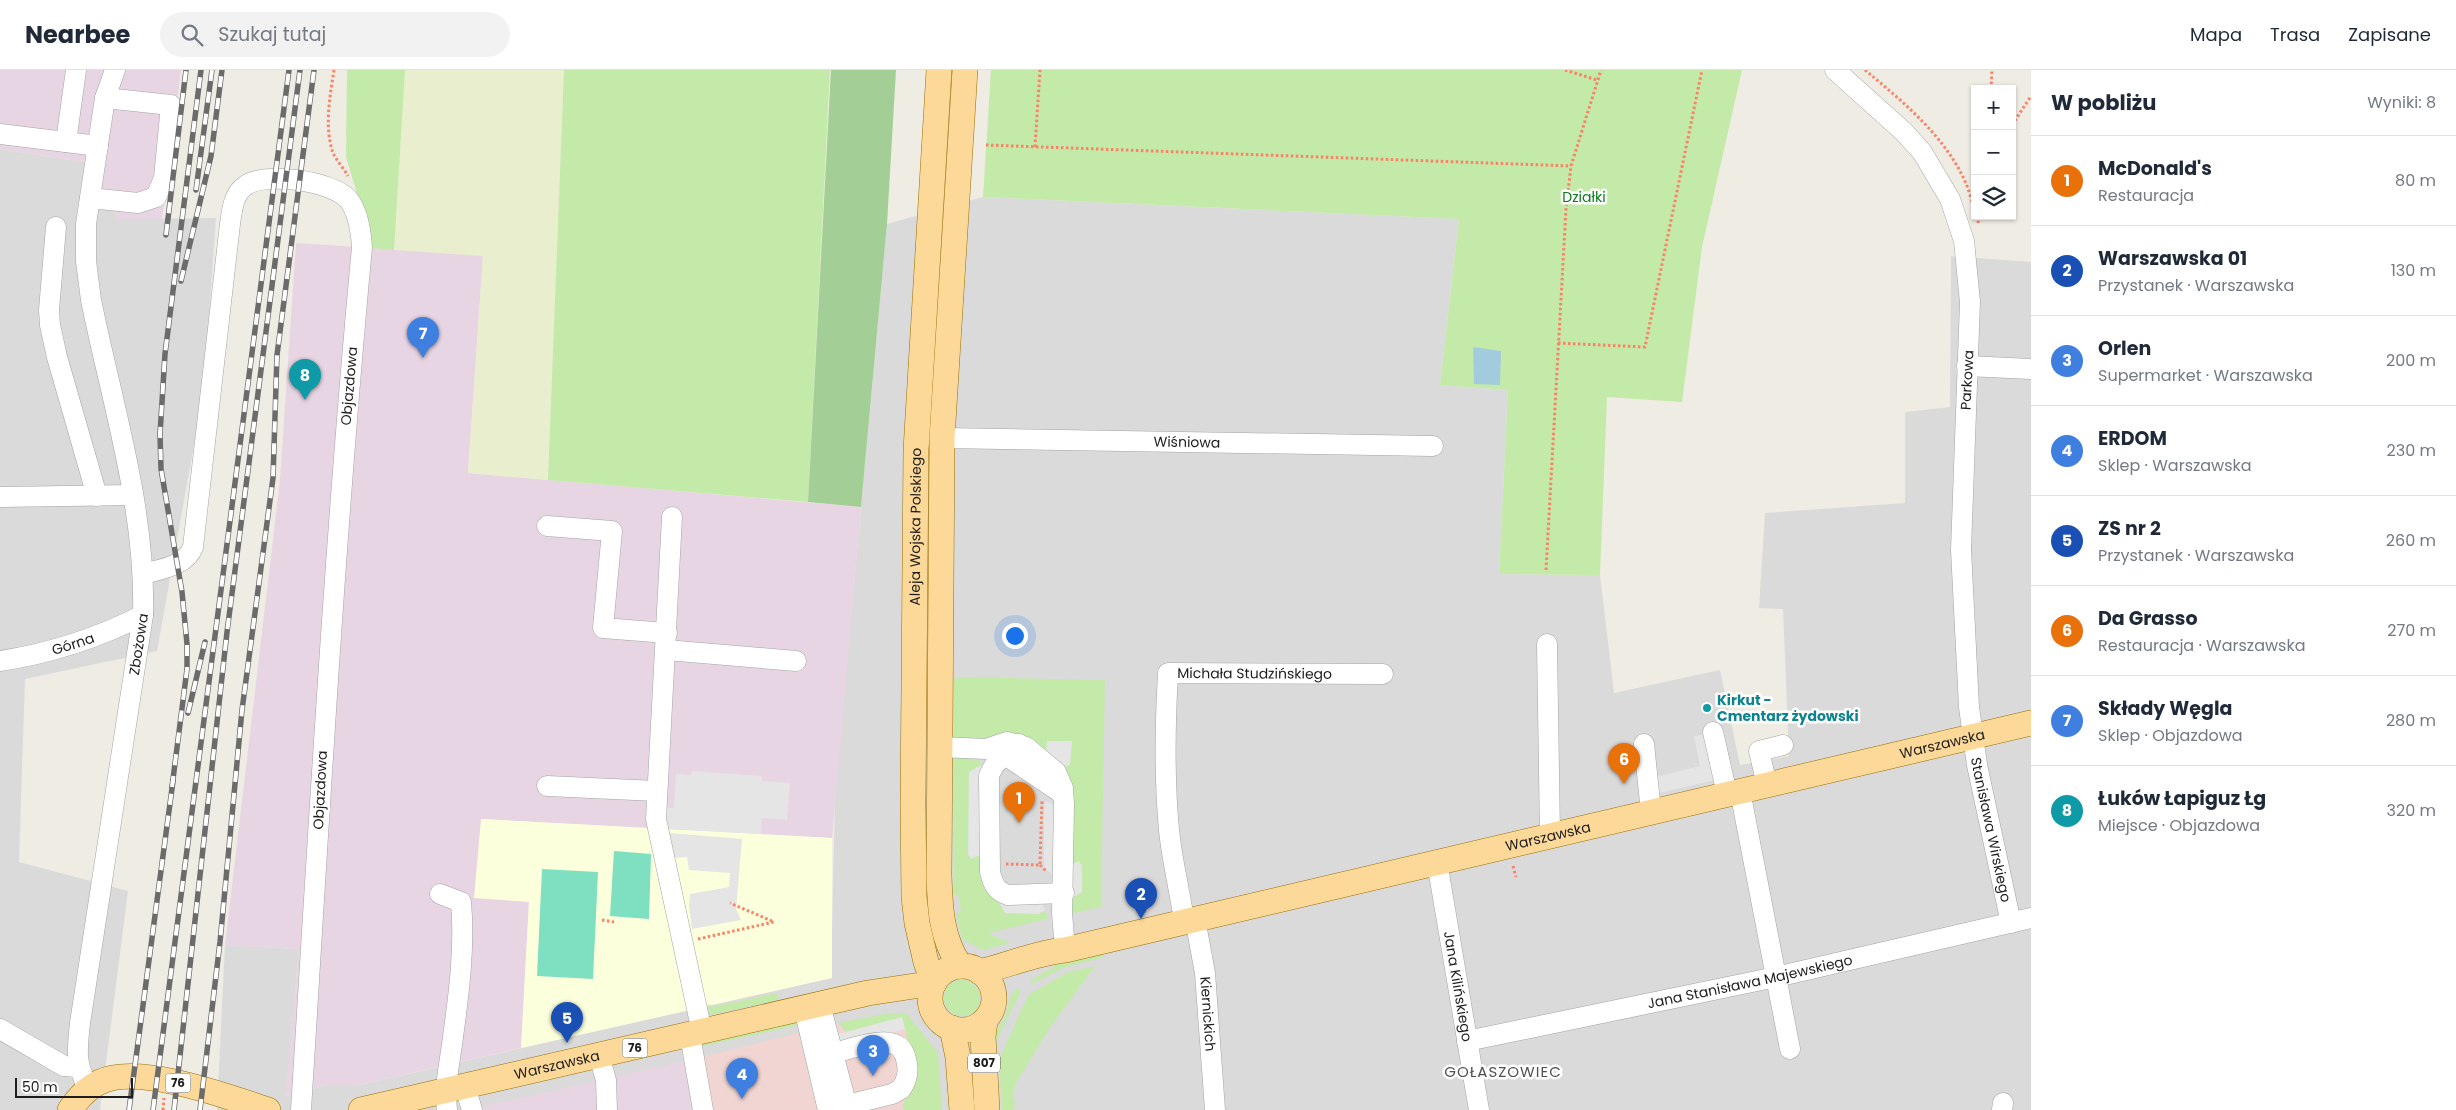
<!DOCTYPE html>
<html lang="pl">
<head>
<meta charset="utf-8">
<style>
	:root { --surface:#fff; --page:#f2f2f3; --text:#1f2937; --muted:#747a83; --line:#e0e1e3; --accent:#ca0f00 }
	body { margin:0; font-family:Poppins,sans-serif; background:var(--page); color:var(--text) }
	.controls { position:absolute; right:15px; top:15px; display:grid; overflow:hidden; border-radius:0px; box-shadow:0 1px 4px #0004 }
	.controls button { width:45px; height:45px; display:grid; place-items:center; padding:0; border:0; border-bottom:1px solid var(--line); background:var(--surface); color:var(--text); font:25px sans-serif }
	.scale { position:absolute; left:15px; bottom:12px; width:118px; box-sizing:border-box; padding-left:5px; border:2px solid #1d1d1d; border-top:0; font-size:14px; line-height:18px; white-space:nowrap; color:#1d1d1d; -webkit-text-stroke:4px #fff; paint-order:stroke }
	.you { position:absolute; left:1014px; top:565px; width:18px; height:18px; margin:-12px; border:4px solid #fff; border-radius:50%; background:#1a73e8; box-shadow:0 0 0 8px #1a73e833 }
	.badge { display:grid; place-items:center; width:32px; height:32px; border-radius:50%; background:var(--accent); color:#fff; font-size:16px; font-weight:700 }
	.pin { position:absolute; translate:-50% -41px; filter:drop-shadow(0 1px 2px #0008) }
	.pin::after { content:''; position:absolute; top:26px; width:18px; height:15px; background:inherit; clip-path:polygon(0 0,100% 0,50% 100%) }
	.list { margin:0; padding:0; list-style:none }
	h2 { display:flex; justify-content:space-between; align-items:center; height:65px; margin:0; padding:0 20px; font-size:21px }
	h2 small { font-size:16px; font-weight:400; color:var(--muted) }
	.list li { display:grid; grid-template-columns:32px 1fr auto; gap:15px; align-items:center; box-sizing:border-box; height:90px; padding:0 20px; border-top:1px solid var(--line) }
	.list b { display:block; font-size:19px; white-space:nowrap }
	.list p { margin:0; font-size:16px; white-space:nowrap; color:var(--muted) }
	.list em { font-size:16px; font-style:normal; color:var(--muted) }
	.icon { flex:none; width:28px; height:28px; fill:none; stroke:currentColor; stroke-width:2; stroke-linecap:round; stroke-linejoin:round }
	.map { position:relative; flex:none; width:2031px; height:1040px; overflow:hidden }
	header { display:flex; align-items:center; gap:30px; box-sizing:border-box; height:70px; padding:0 25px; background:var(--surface); border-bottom:1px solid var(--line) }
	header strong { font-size:24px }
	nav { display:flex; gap:28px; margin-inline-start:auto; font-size:18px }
	.search { width:350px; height:45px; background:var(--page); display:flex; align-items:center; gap:12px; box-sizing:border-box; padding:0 18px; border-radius:28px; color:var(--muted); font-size:19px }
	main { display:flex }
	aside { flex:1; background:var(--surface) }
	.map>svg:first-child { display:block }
	.residential { fill:#dbdada }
	.commercial { fill:#f0d5d2 }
	.industrial { fill:#e8d5e3 }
	.education { fill:#fcffdb }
	.farmland { fill:#e9eece }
	.grass { fill:#c3eaa8 }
	.forest { fill:#a3cf97 }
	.pitch { fill:#7fdfc1 }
	.parking { fill:#e5e5e5 }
	.water { fill:#a2ccdd }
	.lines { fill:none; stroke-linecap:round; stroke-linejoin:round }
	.minor-casing { stroke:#a4a4a4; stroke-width:21 }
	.major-casing { stroke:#966f00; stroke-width:26 }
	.path { stroke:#fc8167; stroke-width:3; stroke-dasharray:2.5 2.5; stroke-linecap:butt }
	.minor { stroke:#fff; stroke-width:20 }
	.major { stroke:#fdd999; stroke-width:25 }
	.rail-casing { stroke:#6b6b6b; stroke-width:5.5 }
	.rail { stroke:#fff; stroke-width:4; stroke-dasharray:11; stroke-linecap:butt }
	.culture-dot { fill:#0f9aa8; stroke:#fff; stroke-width:2 }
	.labels { text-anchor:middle; stroke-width:5; stroke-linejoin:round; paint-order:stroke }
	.shield { fill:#fff; stroke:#616161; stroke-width:1 }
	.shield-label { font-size:12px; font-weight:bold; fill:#1d1d1d }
	.park-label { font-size:14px; fill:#0a7d1c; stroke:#fff }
	.street-label { font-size:14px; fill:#1d1d1d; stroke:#fff }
	.culture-label { font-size:14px; font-weight:bold; fill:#0d838f; stroke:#fff; text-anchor:start }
	.neighbourhood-label { font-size:15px; letter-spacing:1px; fill:#505050; stroke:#fff }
</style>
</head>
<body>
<header>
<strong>Nearbee</strong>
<div class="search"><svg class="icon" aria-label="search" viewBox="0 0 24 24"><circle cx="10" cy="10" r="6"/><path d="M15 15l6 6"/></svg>Szukaj tutaj</div>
<nav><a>Mapa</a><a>Trasa</a><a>Zapisane</a></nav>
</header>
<main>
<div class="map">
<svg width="2031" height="1040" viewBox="0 0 2031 1040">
	<rect width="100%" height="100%" fill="#efece3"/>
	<g class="residential">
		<path d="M0 79 103 95 117 149 216 148 204 319 157 581 25 609 19 792 128 821 100 1040H0Z"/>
		<path d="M983 127 1459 149 1440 315 1508 320 1499 504 1600 505 1614 623 1720 600 1740 695 1789 686 1783 539 1759 538 1765 443 1905 433V342L1950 337 1951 186 2031 192V1040H217L225 875 299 879 286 1026 323 1016H355L831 908 835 722 887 154Z"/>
	</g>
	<path class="commercial" d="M902 947 916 1002 903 1035 904 1040H693L685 991 838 953 839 956Z"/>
	<g class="industrial">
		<path d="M0 0H181L162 149H117L103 116V95L0 79Z"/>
		<path d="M296 173 483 185 468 403 861 437 832 768 481 749 529 832 521 978 355 1016H323L285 1026 299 879 225 875 280 410Z"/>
		<path d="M685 991 693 1040H478L481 1037Z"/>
	</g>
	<path class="education" d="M481 749 832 768V908L521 978 529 832 474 828Z"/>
	<path class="farmland" d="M405 0H564L548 410 468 403 483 186 394 180Z"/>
	<g class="grass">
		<path d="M347 0H405L394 180 371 178 366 153 346 87Z"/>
		<path d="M564 0H830L808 432 548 410Z"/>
		<path d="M991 0H1742L1702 177 1682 332 1607 327 1600 505 1499 504 1508 320 1440 315 1459 149 983 127Z"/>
		<path d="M962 607 1105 610 1101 837 1069 844V796L1046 684 990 671 954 669V609Z"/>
		<path d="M957 687H978L981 695 969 702 981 788 982 812 985 820 991 826 1039 844 1045 840 1048 849 988 863 1010 873 983 880 962 869 956 844 961 842 959 827 954 823V689Z"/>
		<path d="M1104 883 1102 888 1065 897 1033 913 1029 911 1060 893Z"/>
		<path d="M1095 896 1051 956 1016 1013 1013 1024 1015 1034 1013 1040H1002L999 990 1028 925 1068 902Z"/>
		<circle cx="962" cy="928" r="18"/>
		<path d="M1019 917 1020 923 993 978 995 962 1004 950 1011 925Z"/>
		<path d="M778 923V930L710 945 708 934 712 937Z"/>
		<path d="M889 943 907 944 938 983 942 1040H904L903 1035 916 1002 902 948 846 962 838 953Z"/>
		<path d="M802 949 803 954 703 976 702 972Z"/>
	</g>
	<path class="forest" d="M831 0H896L887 154 861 437 808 432Z"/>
	<g class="pitch">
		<path d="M614 781 651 784 649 849 610 846Z"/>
		<path d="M542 799 598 802 593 909 537 906Z"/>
	</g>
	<g class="parking">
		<path d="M1714 663 1724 708 1659 723 1656 707 1700 696 1694 666Z"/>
		<path d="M1047 671H1072L1070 695 1063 696 1046 684Z"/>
		<path d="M981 695 980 785 971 789 968 784 969 702Z"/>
		<path d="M691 701 762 706V711L790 713 787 750 762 748 761 764 668 759 664 738H674L676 704 691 705Z"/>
		<path d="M1046 731 1055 735V806L1044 798V735Z"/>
		<path d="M669 763 742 769 736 839 741 850 692 859 689 836 690 824 729 817 730 803 689 800 687 787 672 788Z"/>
		<path d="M1079 791 1082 796V822L1070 829 1069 796Z"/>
		<path d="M997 829 1041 832 1045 840 1039 844 1005 843Z"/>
		<path d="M902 947 905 959 841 976 838 964Z"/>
	</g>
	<path class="water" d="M1473 277 1501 281 1500 315 1474 314Z"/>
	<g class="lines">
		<g class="minor-casing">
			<g id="minor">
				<path id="s1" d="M1835 0 1904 62 1922 82 1950 129 1964 171 1970 232 1961 480 1969 637 1977 695 2011 853"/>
				<path d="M0 64 98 76"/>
				<path d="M66 72 76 0"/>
				<path d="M90 128 138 133 156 127 164 108 171 35 105 28"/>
				<path d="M56 157 49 240 50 255 57 287 97 426"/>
				<path d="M1967 296 2031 299"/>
				<path id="s2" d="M942 368 1433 376"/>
				<path d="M0 427 133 425"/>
				<path d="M672 447 656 749 702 962"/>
				<path d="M547 456 612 461 603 558 667 563"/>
				<path d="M143 504C161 499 186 496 193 477L230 154C232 141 233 124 245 116 264 101 332 111 348 129 358 141 361 162 362 177 335 464 319 752 301 1040"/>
				<path d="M1547 574 1550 765"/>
				<path d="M666 580 796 591"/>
				<path id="s3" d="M0 591C52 583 96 569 143 545"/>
				<path d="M1713 662 1727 724"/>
				<path d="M1019 674C1007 683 994 691 989 706L990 802C993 814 996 821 1008 825L1064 823"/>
				<path d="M1644 674 1651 742"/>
				<path d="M939 677 986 679 1007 672 1026 677 1056 702 1063 718 1064 734 1062 843 1065 880"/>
				<path d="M1005 685 1063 724"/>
				<path d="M1767 715 1759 681 1783 675"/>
				<path d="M547 716 657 721"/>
				<path d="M1740 721 1790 979"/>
				<path id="s4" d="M1437 792 1479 1040"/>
				<path d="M440 824 461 832C465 876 459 923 453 967 450 992 444 1015 447 1040"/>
				<path id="s5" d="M1195 849 1205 903 1215 1040"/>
				<path id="s6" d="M1184 851C1180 821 1172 791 1169 760 1164 707 1165 655 1168 603L1383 604"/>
				<path d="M820 935 848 1040"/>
				<path d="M804 938 828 1040"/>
				<path d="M0 959 64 996 78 997"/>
				<path d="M690 965 703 1040"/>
				<path id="s7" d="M1467 971 1776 907 2031 848"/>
				<path d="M833 983C855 979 899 958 906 989 909 1000 908 1009 901 1019L892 1024 847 1035"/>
				<path d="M599 986 606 1010 607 1040"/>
				<path d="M465 1016 472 1040"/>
				<path id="s8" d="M88 1019C75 990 77 983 80 953L143 545C146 438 112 334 91 230L86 191V154L105 28 115 0"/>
				<path d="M2002 1040 2003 1033"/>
			</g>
		</g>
		<g class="major-casing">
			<g id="major">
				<path d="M960 896C941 868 940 838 939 805L942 368 965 0"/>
				<circle cx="962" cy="928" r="32"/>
				<path id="s9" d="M980 902C1009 895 1035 883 1065 880L2031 653"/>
				<path id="s10" d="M934 913 926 892 917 853 914 827 913 734 916 380 939 0"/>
				<path d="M985 950 983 967 987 1040"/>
				<path d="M952 958 958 987 962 1040"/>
				<path d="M70 1040C78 1028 87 1018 100 1012 138 993 229 1027 268 1040"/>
				<path id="s11" d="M361 1040 868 923 934 913"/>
			</g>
		</g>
		<g class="path">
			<path d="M334 0C330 27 324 56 333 83 337 91 344 99 348 106"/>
			<path d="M1565 0 1597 10"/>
			<path d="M1865 0C1901 30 1941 63 1962 105 1968 116 1971 129 1975 141"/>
			<path d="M1991 19 1992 0"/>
			<path d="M2012 55 2031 26"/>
			<path d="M986 75 1571 96"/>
			<path d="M1035 77 1040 0"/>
			<path d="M1976 146 1979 154"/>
			<path d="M1558 273 1645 277 1702 0"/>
			<path d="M1546 500 1566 139 1571 96 1601 0"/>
			<path d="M1006 794 1040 795 1042 730"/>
			<path d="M1040 795 1046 801"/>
			<path d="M1513 796 1516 807"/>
			<path d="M602 850 614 852"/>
			<path d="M698 869 774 852 730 833"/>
			<path d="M163 1040 164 1028"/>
		</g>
		<use href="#minor" class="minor"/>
		<use href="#major" class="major"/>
		<g class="rail-casing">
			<g id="rail">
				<path d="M196 120 212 0"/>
				<path d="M166 165 186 0"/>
				<path d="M181 211 211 86 222 0"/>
				<path d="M188 643 205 572"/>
				<path d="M172 717 187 599V574L182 522 161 399 160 364 165 284 201 0"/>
				<path d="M129 1040 173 711"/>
				<path d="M153 1040 289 0"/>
				<path d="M174 1040 227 562 300 0"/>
				<path d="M200 1040 220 872 242 640 273 408 277 285 314 0"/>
			</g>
		</g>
		<use href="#rail" class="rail"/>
	</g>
	<circle class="culture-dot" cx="1707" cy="638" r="5"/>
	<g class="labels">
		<g class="shield">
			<rect x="622.5" y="968.5" width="25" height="19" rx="4"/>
			<rect x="968" y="983.5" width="32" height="19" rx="4"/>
			<rect x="165.5" y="1003.5" width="25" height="19" rx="4"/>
		</g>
		<g class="shield-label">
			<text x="635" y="982">76</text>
			<text x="984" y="997">807</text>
			<text x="178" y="1017">76</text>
		</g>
		<g class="park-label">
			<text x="1584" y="132">Działki</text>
		</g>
		<g class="street-label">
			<text transform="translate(1967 310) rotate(-87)" y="5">Parkowa</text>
			<text transform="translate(349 316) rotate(-85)" y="5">Objazdowa</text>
			<text dy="5" stroke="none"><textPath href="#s2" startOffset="245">Wiśniowa</textPath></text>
			<text dy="5" stroke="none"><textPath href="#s10" startOffset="459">Aleja Wojska Polskiego</textPath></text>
			<text dy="5" stroke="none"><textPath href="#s3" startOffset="75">Górna</textPath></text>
			<text dy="5" stroke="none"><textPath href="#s8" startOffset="451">Zbożowa</textPath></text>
			<text dy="5" stroke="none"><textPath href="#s6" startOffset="336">Michała Studzińskiego</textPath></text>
			<text dy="5" stroke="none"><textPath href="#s9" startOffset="989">Warszawska</textPath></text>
			<text transform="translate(320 720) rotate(-87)" y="5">Objazdowa</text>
			<text dy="5" stroke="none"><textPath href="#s1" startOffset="810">Stanisława Wirskiego</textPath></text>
			<text dy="5" stroke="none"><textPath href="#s9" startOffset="584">Warszawska</textPath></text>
			<text dy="5" stroke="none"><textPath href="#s7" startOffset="289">Jana Stanisława Majewskiego</textPath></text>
			<text dy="5" stroke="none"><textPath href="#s4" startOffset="126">Jana Kilińskiego</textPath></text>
			<text dy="5" stroke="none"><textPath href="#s5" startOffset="96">Kiernickich</textPath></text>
			<text dy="5" stroke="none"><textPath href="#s11" startOffset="201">Warszawska</textPath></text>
		</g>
		<g class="culture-label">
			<text x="1717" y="635">Kirkut -<tspan x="1717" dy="16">Cmentarz żydowski</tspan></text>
		</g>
		<g class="neighbourhood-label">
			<text x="1503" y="1007">GOŁASZOWIEC</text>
		</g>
	</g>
</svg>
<div class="controls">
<button>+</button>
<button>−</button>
<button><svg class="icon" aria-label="layers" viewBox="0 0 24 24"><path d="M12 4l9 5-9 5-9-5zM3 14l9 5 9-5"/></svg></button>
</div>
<div class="scale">50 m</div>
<div class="you"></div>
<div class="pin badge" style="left:1019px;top:753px;background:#e8710a">1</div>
<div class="pin badge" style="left:1141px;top:849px;background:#1a4fb4">2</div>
<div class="pin badge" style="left:873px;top:1006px;background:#3f7fe0">3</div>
<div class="pin badge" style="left:742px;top:1029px;background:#3f7fe0">4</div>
<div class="pin badge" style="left:567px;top:973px;background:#1a4fb4">5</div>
<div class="pin badge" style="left:1624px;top:714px;background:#e8710a">6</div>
<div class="pin badge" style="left:423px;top:288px;background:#3f7fe0">7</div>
<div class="pin badge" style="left:305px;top:330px;background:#0f9aa8">8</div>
</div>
<aside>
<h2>W pobliżu<small>Wyniki: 8</small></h2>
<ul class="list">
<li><span class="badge" style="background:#e8710a">1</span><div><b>McDonald's</b><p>Restauracja</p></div><em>80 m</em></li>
<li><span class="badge" style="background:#1a4fb4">2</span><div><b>Warszawska 01</b><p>Przystanek · Warszawska</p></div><em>130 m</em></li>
<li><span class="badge" style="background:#3f7fe0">3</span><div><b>Orlen</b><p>Supermarket · Warszawska</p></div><em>200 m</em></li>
<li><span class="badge" style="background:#3f7fe0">4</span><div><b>ERDOM</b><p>Sklep · Warszawska</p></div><em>230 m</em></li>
<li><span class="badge" style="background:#1a4fb4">5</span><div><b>ZS nr 2</b><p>Przystanek · Warszawska</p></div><em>260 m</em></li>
<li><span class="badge" style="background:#e8710a">6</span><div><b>Da Grasso</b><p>Restauracja · Warszawska</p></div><em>270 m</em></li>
<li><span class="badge" style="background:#3f7fe0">7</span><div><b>Składy Węgla</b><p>Sklep · Objazdowa</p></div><em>280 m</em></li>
<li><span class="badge" style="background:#0f9aa8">8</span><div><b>Łuków Łapiguz Łg</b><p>Miejsce · Objazdowa</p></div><em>320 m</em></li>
</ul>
</aside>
</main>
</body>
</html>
